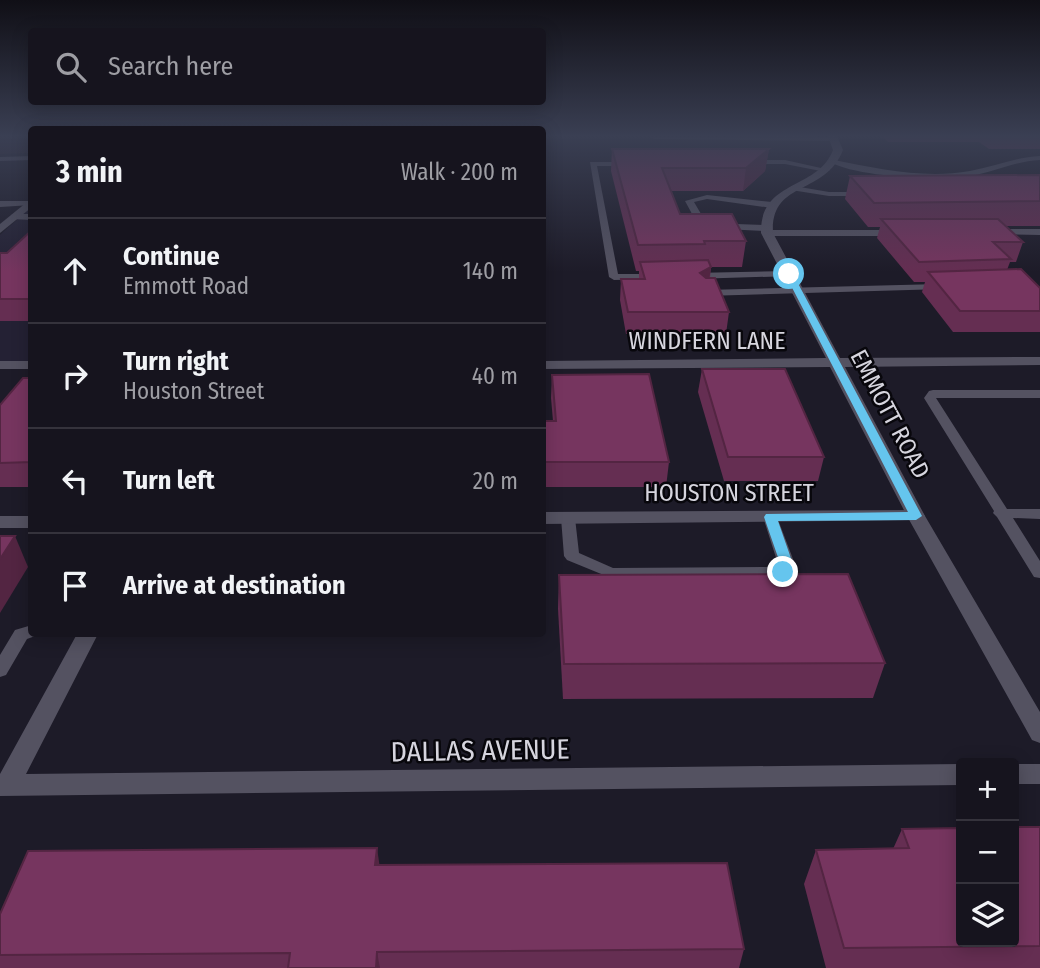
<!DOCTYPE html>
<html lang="en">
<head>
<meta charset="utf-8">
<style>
	:root { --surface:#16141e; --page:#1f1d27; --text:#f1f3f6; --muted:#9e9ea4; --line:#35333c }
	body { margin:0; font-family:"Fira Sans Condensed",sans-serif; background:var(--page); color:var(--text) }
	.controls { position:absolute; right:21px; bottom:21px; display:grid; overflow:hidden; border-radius:7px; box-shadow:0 4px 18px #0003 }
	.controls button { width:63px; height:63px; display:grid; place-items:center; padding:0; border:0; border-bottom:2px solid var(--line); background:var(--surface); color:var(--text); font:35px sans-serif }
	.stop { position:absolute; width:21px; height:21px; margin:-16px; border:5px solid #65c5ee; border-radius:50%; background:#fff }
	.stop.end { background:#65c5ee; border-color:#fff; box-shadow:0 2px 7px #0008 }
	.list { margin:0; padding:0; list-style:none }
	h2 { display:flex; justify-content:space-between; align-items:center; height:91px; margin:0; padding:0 28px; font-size:30px }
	h2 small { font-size:23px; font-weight:400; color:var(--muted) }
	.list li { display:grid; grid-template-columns:46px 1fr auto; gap:21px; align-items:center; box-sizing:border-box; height:105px; padding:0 28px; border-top:2px solid var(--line) }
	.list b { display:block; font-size:26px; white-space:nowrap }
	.list p { margin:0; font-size:23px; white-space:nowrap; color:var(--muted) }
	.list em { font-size:23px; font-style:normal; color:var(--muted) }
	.icon { flex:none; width:38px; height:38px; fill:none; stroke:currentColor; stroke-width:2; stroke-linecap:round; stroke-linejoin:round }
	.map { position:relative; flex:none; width:1040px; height:968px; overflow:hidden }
	.search { position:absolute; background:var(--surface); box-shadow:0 4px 18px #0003; left:28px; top:28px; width:518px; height:77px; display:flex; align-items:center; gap:18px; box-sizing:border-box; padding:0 24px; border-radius:7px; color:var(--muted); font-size:26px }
	.panel { position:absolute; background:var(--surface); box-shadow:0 4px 18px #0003; left:28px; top:126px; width:518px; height:511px; border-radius:7px }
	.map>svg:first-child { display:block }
	.commercial { fill:#2a202f }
	.built { fill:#242134 }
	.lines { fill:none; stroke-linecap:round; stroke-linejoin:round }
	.lane { fill:#545261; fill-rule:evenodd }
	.street { fill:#545261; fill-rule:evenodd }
	.secondary { fill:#545261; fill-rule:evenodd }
	.wall { fill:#652e52 }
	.shaded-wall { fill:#532542 }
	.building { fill:#76355f; stroke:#532542; stroke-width:2 }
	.route { fill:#65c5ee }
	.labels { text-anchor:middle; stroke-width:5; stroke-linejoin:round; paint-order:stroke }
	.street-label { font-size:24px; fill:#d6d5de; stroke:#08070c }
	.near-street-label { font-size:28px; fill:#d6d5de; stroke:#08070c }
</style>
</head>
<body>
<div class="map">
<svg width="1040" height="968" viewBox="0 0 1040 968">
	<rect width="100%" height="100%" fill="#1d1b28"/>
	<path class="commercial" d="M31 136V153L0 154V136Z"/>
	<path class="built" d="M31 207V361H0V235Z"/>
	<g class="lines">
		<g class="lane">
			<path d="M800 136 833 137 837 139 833 141 654 139 650 137Z"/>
			<path d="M32 156V160L0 161V157Z"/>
			<path d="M1040 156V160C1016 161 994 172 971 176 939 181 857 177 830 162L834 160C879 169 925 179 970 171 994 167 1016 157 1040 156Z"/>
			<path d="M748 160H785L830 170 826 172 785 164H745L744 162Z"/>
			<path d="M590 162H630L634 164 630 166H597L618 274H658L661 275V279L614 280 609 277Z"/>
			<path d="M794 186 829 192H864L868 194 864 196H829L791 190V186Z"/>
			<path d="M707 195 772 202 776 205 772 208 707 199 694 202 704 219 709 223 766 225 770 228 768 230H895L900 233 895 236H767L762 233 766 231 704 228 697 223 685 201Z"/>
			<path d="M0 201H28L32 205 0 207Z"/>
			<path d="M14 214H32V220L11 219V215Z"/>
			<path d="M996 229H1040V235L993 234V230Z"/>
			<path d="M789 271 794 274 792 276 692 279 687 276 692 273Z"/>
			<path d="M940 284 944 285V289L705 296 700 293 705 290Z"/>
			<path d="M933 390H1040V398H936L1007 509H1040V519L1013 518 1040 561V578L1034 577 997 517 993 513 994 511 924 398 929 391Z"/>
			<path d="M770 512 777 517 796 567 789 576 783 577 611 578 567 560 564 556 561 518 568 513 575 518 579 553 613 568 779 567 763 517Z"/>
			<path d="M32 625V634H39L38 635 27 639 6 675 0 677V655L15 630Z"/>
		</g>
		<g class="street">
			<path d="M32 198V207L0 233V224Z"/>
			<path d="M916 510 922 512 925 516 922 520 542 524V512Z"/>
			<rect x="0" y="516" width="32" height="12"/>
			<path d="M77 634H98L26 774 961 764V785L0 796V774Z"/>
			<rect x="1014" y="764" width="26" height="20"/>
		</g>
		<g class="secondary">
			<path d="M828 136H837L843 150C825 196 770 180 773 233L840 358 1040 357V365L845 367 925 516 1040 712V743L1032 740 907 516 830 367 542 369V361L826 358 761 233C760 179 817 191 833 150Z"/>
			<rect x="0" y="361" width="32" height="8"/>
		</g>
	</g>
	<g class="wall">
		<path d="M882 136H1040V149H989L979 142H888Z"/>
		<path d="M612 149H769L765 171 743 191H671L680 214 746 241 742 267H711L710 278 729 312 726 334H626L620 300 621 279H639V271H636L611 171Z"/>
		<path d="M1040 175V226H1006L1023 242 1016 262H1010L1007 270 1040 288V332H953L922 292 925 282H914L877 238 880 227H868L845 199 850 176Z"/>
		<path d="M32 230V321H0V253H7Z"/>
		<path d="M702 369 824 457 818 481H724L698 392Z"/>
		<path d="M552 375 669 462 666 487H542V421H553L551 398Z"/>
		<path d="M32 378V487H0V405Z"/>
		<path d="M559 575 885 663 873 698 563 699 558 609Z"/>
		<path d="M1040 827V968H826L804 884 816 850 893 849 902 829Z"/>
		<path d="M380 865 744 949 739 968H0V914Z"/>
	</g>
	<g class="shaded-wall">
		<path d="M769 149 765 171 743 191 746 168Z"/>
		<path d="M711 267 708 287 700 273Z"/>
		<path d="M15 536 28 567 0 613V559Z"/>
		<path d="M377 848 382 882 375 865Z"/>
		<path d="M377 952 380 968H376Z"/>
	</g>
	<g class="building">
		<path d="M612 149H769L746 168H662L680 214H732L746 241H704L705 244 638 245Z"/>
		<path d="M1040 175V201L874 203 850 176Z"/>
		<path d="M881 219H998L1023 242H993L1011 259 919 262Z"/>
		<path d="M32 230V299H0V253H7Z"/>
		<path d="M708 260 711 267 700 273 706 278H715L729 312H628L621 279H645L640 262Z"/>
		<path d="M1021 269 1040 288V311H960L928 272Z"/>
		<path d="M702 369H785L824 457H728Z"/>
		<path d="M649 374 669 462H542V421H556L552 375Z"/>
		<path d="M23 378H32V462L0 463V405Z"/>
		<path d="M0 536H15L0 559Z"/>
		<path d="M848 574 885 663 564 664 559 575Z"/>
		<path d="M1014 827H1040V946L844 948 816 850 909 848 902 829 961 828V942H1014Z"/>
		<path d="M377 848 375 865 727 863 744 949 377 952 376 968H288L290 953 0 955V914L28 851Z"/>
	</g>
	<linearGradient id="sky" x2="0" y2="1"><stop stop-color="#100f16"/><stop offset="0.5" stop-color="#3a3f53"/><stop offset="1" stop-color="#3a3f53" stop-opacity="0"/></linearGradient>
	<rect width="1040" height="272" fill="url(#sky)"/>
	<path class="route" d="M789 272 793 274 922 516 916 520 778 521 794 567 783 576 777 572 781 566 764 517 766 514 908 512 785 274Z"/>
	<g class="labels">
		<g class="street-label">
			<text x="707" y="349">WINDFERN LANE</text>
			<text transform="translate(890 414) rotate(62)" y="8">EMMOTT ROAD</text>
			<text x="729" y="501">HOUSTON STREET</text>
		</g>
		<g class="near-street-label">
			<text transform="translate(480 750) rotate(-1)" y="10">DALLAS AVENUE</text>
		</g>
	</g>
</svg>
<div class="controls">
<button>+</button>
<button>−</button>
<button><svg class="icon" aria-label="layers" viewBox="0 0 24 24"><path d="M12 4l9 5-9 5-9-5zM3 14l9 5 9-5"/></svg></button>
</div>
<div class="stop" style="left:789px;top:274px"></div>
<div class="stop end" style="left:783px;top:572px"></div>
<div class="search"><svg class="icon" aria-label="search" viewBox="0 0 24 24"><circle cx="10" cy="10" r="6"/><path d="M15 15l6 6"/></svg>Search here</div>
<section class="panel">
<h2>3 min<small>Walk · 200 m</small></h2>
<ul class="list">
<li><svg class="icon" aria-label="ahead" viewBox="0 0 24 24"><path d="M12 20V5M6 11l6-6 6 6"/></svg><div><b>Continue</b><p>Emmott Road</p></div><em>140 m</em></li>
<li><svg class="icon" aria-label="right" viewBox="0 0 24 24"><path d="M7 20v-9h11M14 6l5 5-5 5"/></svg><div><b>Turn right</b><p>Houston Street</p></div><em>40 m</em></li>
<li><svg class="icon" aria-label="left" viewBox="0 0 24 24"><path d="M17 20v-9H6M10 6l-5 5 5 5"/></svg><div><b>Turn left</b></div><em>20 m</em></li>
<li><svg class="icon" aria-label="arrive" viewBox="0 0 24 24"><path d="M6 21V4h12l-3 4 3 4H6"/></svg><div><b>Arrive at destination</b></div></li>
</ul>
</section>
</div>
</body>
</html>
